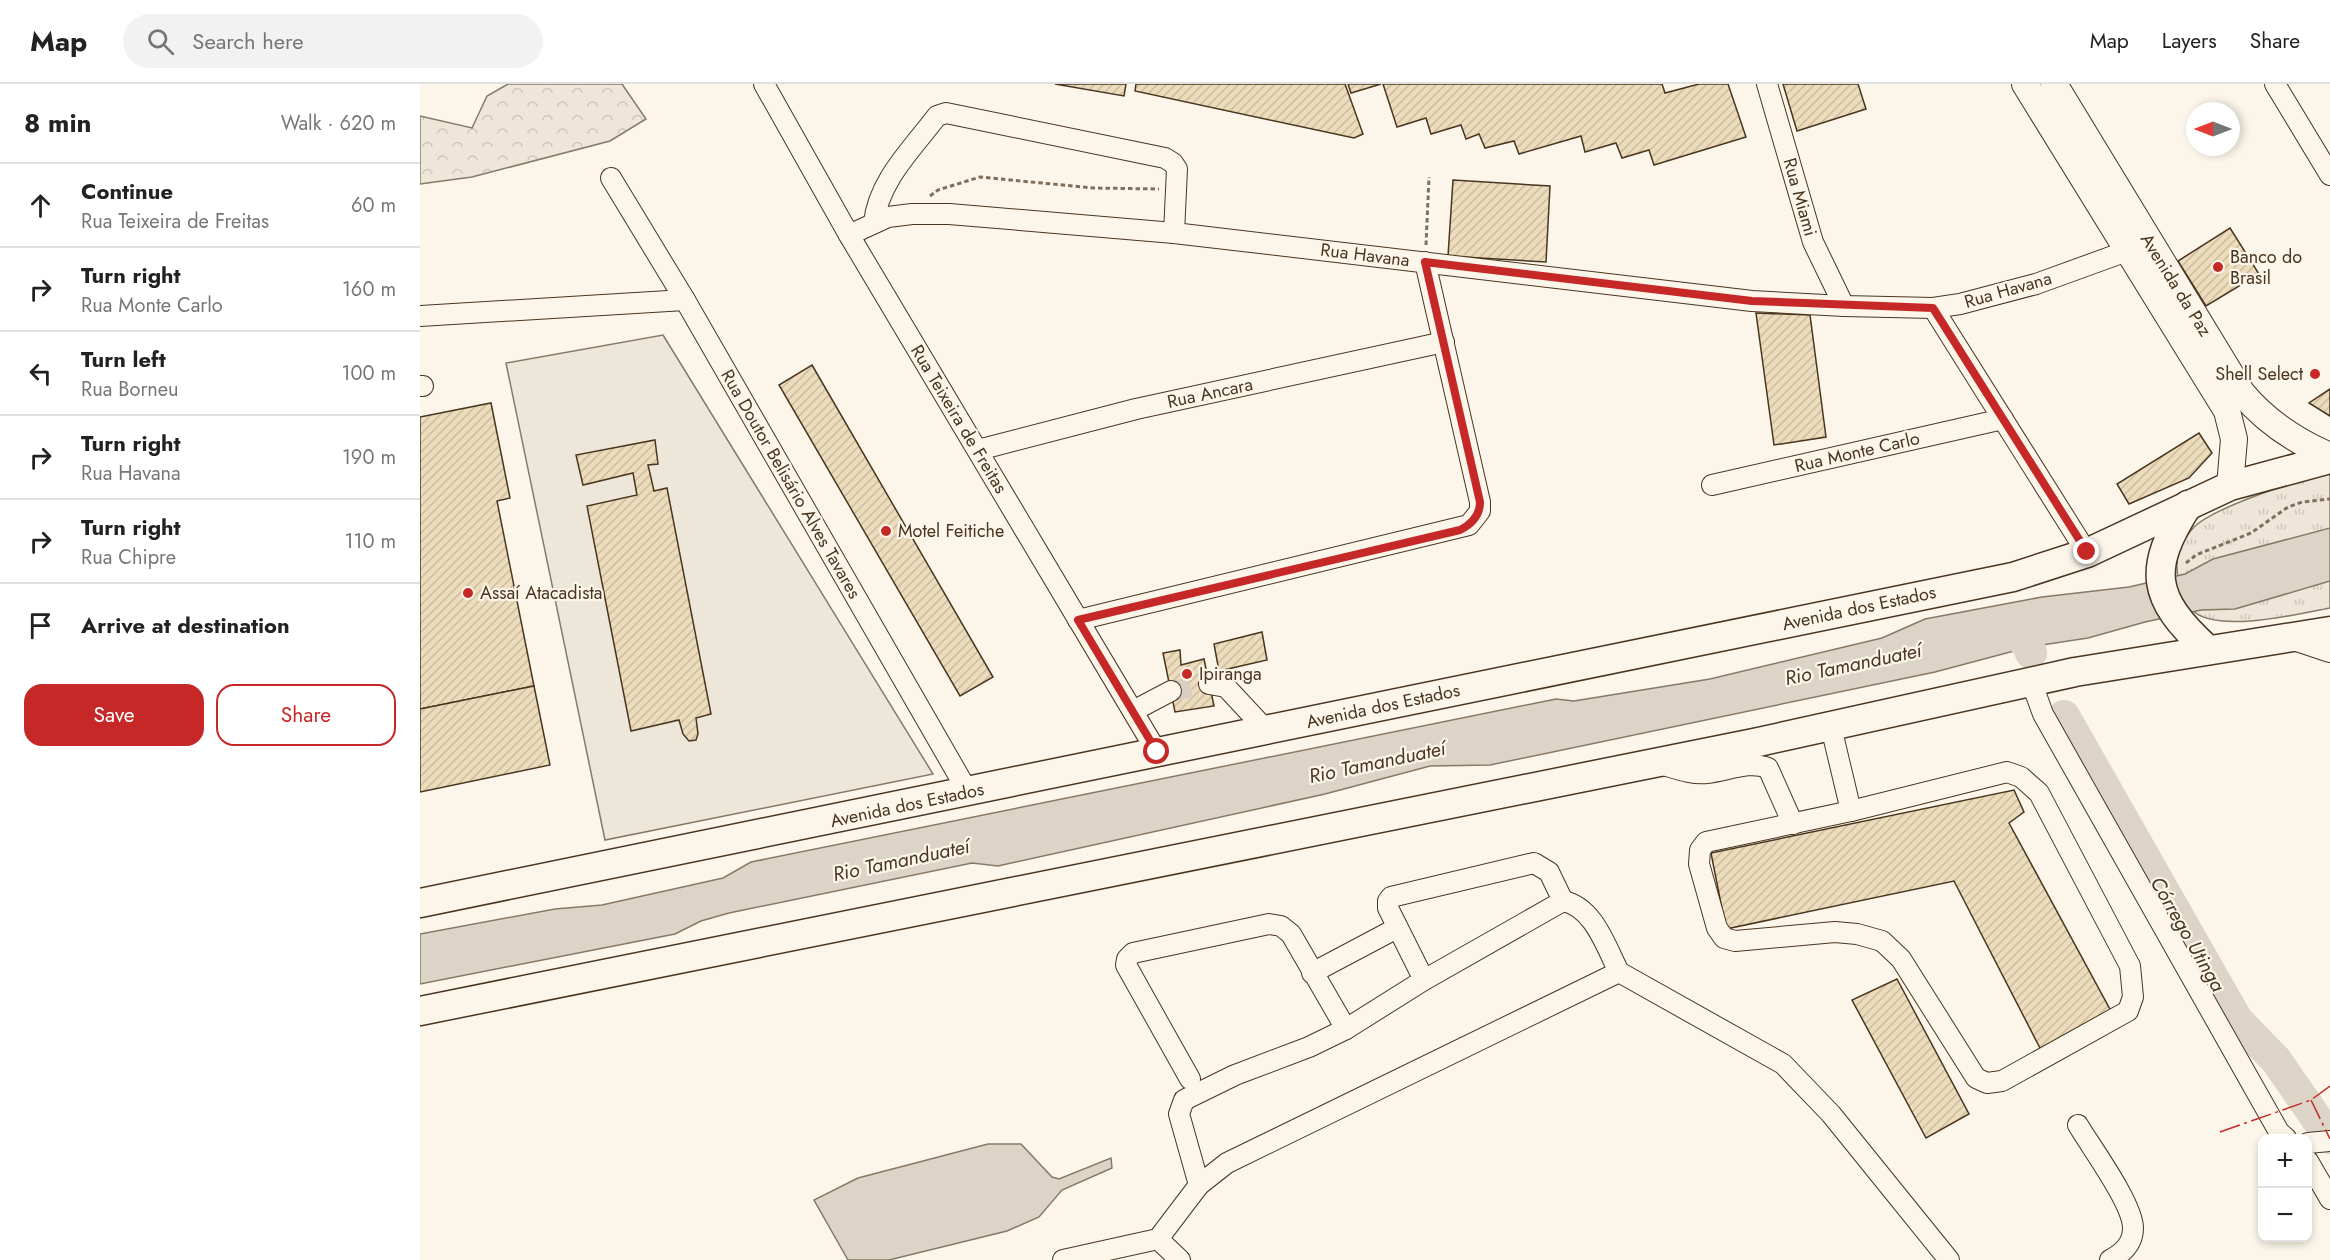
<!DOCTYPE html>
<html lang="en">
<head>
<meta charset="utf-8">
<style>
	:root { --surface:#fff; --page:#f2f2f2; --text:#222; --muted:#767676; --line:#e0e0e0; --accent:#c62828 }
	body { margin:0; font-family:Jost,sans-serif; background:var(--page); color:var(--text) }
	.controls { position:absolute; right:18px; bottom:18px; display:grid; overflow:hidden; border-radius:12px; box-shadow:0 3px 9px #0003 }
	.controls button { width:54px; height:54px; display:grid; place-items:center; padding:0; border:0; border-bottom:2px solid var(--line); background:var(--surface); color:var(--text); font:30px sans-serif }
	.compass { position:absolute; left:1766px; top:18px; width:54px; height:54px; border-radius:50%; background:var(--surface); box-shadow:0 3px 9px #0003; rotate:270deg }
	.stop { position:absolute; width:18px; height:18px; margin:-14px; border:4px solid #c62828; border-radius:50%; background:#fff }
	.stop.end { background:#c62828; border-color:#fff; box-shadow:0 2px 6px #0008 }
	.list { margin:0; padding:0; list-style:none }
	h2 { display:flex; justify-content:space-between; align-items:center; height:78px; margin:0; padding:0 24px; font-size:26px }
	h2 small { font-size:20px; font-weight:400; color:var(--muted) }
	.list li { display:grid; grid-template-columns:39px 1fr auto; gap:18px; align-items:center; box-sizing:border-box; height:84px; padding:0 24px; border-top:2px solid var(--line) }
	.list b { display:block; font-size:22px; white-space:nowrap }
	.list p { margin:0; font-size:20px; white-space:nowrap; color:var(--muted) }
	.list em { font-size:20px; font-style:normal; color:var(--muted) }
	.actions { display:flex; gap:12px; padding:18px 24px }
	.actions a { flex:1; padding:14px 0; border:2px solid var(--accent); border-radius:18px; text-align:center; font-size:21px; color:var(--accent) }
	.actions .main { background:var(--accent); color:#fff }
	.icon { flex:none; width:33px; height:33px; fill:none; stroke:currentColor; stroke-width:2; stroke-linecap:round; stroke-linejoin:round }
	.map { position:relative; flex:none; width:1910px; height:1176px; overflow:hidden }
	header { display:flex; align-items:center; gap:36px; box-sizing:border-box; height:84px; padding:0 30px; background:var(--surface); border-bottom:2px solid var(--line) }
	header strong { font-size:28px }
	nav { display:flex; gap:33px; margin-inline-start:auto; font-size:21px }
	.search { width:420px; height:54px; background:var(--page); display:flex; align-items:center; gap:15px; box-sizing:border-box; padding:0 21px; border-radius:33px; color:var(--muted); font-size:22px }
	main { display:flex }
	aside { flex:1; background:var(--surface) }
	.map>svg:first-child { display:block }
	.grass { fill:url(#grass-tufts); stroke:#887966; stroke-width:1.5 }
	.forest { fill:url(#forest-crowns); stroke:#887966; stroke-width:1.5 }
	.parking { fill:#ede7d9; stroke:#887966; stroke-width:1.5 }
	.water { fill:#dcd4c6; stroke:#887966; stroke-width:1.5 }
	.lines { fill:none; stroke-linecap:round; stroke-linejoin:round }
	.river { stroke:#dcd4c6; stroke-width:32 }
	.building { fill:url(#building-hatch); stroke:#4a3520; stroke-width:1.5 }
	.minor-tunnel { stroke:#d8cfc1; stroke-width:20; stroke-dasharray:20 10; stroke-linecap:butt }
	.minor-casing { stroke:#4a3520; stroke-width:22 }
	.major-casing { stroke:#4a3520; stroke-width:28 }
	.highway-casing { stroke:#4a3520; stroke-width:31 }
	.path { stroke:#7f6f5c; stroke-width:3; stroke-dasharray:4.5 3; stroke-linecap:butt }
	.minor { stroke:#fbf6e9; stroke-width:20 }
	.major { stroke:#fbf6e9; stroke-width:26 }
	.highway { stroke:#fbf6e9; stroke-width:28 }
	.power { stroke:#c62828; stroke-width:1.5; stroke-dasharray:21 4.5 3 4.5; stroke-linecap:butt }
	.route { stroke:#c62828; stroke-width:8 }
	.poi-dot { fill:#c62828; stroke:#fbf6e9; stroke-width:2 }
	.labels { text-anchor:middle; stroke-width:4.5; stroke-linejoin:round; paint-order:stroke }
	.street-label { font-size:18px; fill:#4a3520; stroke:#fbf6e9 }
	.poi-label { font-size:18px; fill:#4a3520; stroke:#fbf6e9; text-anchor:start }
	.water-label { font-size:20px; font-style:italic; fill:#4a3520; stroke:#fbf6e9 }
</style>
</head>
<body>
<header>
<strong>Map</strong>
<div class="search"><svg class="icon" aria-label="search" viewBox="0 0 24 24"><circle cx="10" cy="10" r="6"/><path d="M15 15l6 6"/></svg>Search here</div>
<nav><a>Map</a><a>Layers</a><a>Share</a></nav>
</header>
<main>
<aside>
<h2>8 min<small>Walk · 620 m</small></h2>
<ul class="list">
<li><svg class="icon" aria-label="ahead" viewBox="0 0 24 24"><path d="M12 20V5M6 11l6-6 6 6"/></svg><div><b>Continue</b><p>Rua Teixeira de Freitas</p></div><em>60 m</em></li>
<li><svg class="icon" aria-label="right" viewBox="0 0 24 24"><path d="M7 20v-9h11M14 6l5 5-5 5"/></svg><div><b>Turn right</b><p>Rua Monte Carlo</p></div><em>160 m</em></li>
<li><svg class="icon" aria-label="left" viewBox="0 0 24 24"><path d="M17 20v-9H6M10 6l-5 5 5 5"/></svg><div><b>Turn left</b><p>Rua Borneu</p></div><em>100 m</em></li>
<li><svg class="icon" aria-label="right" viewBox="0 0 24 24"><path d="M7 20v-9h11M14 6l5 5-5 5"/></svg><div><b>Turn right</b><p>Rua Havana</p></div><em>190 m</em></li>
<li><svg class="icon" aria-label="right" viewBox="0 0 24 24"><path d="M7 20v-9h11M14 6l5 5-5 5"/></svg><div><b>Turn right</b><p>Rua Chipre</p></div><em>110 m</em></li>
<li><svg class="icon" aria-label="arrive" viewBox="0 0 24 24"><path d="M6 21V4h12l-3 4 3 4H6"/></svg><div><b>Arrive at destination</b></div></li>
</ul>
<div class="actions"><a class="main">Save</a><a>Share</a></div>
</aside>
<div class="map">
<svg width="1910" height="1176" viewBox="0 0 1910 1176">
	<defs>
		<pattern id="grass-tufts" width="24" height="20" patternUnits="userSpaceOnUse" patternTransform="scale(1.5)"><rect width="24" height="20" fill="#ede6d9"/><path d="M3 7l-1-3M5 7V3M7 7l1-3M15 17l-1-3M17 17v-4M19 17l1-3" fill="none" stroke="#cdc6ba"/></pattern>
		<pattern id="forest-crowns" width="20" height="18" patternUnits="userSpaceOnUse" patternTransform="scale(1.5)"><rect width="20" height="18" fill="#ede6d9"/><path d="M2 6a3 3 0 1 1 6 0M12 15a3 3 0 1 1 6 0" fill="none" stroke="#cdc6ba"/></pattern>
		<pattern id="building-hatch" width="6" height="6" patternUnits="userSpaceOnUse" patternTransform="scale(1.5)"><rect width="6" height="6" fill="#ecdcbc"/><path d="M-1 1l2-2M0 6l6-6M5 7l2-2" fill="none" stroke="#ccbda1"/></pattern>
	</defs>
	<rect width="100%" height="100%" fill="#fbf6e9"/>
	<path class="grass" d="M1910 389V524C1879 530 1796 550 1772 526 1765 520 1761 506 1759 497 1753 477 1760 458 1774 443 1795 423 1880 395 1910 389Z"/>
	<path class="forest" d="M88 0H202L226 35 190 57 52 93 0 100V32L52 44 67 12Z"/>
	<path class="parking" d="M243 251 513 690 185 756 86 279Z"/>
	<g class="water">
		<path d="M1910 444V497L1815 525 1781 526 1725 538 1668 554 1609 563 1515 588 1070 681 1010 682 905 710 578 782 552 779 309 829 281 837 255 850 0 900V850L135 825 182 821 303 794 331 778 1136 615 1154 617 1290 595 1462 554 1505 535 1622 513 1709 503 1765 490 1793 475Z"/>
		<path d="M568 1060H601L632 1093 639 1095 691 1074 692 1084 642 1106 619 1133 587 1147 469 1176H428L394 1116 438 1094Z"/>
	</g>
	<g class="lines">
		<g class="river">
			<path d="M1594 546 1609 563 1611 569"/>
			<path d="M1644 632 1817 936 1856 976 1910 1054"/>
		</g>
	</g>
	<g class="building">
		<path d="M635 0H706L704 12Z"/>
		<path d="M716 0H925L943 50 934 54 715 7Z"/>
		<path d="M928 0H961L931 9Z"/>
		<path d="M963 0H1242L1245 9 1279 0H1308L1326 53 1234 81 1229 66 1202 74 1196 59 1165 68 1161 52 1099 70 1094 57 1065 64 1059 50 1046 55 1041 41 1011 50 1006 34 977 43Z"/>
		<path d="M1363 0H1438L1446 25 1377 47Z"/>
		<path d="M1033 96 1130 102 1126 178 1028 172Z"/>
		<path d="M1810 144 1839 190 1786 222 1758 177Z"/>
		<path d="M1336 229 1390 231 1406 353 1354 361Z"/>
		<path d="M392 281 573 593 540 612 359 301Z"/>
		<path d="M1910 305V332L1889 319Z"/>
		<path d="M71 319 90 414 77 417 114 602 0 625V333Z"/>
		<path d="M1779 349 1792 369 1769 394 1709 420 1697 400Z"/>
		<path d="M235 356 238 380 228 381 234 407 247 404 291 630 276 634 278 650 276 656 269 657 263 650 259 636 211 647 167 422 217 411 213 389 163 401 156 371Z"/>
		<path d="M842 548 847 576 799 587 794 560Z"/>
		<path d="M760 566 761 581 784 575 794 622 755 628 743 569Z"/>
		<path d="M114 602 130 681 0 708V625Z"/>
		<path d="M1594 706 1604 728 1589 739 1692 929 1621 966 1534 797 1306 845 1291 769Z"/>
		<path d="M1477 895 1549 1030 1506 1054 1432 916Z"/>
	</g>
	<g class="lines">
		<path class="minor-tunnel" d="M751 607 789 600"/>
		<g class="minor-casing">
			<g id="minor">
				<path d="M344 0 429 151 737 668"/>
				<path d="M1347 0 1393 158 1424 222"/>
				<path d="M1855 0 1910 91"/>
				<path d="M191 94 265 216 548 708"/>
				<path d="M454 139C458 97 493 64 517 32L526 29 745 74 753 79 757 85 754 149"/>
				<path d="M429 151 468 133 492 130H529L754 149 1332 217 1424 222 1513 224 1540 220 1616 200 1707 167"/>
				<path d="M1513 224 1667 469"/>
				<path d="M0 232 265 216"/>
				<path d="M0 302H3"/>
				<path d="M558 366 716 325 1024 258"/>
				<path d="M1292 401 1583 335"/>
				<path d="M658 536 1049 441 1060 427V418L1005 178"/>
				<path d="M1611 597 1623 630 1859 1048 1866 1054"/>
				<path d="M789 600 806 603 846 646"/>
				<path d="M713 627 751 607"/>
				<path d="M1411 643 1431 727"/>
				<path d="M1240 680C1255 684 1271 691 1287 689 1307 687 1329 676 1348 684L1373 740"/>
				<path d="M1587 688 1601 693 1619 709 1710 882 1713 913 1708 927 1582 997 1567 999 1556 994 1481 875 1462 857 1437 850 1415 848 1315 857 1304 854 1297 844 1279 780 1280 766 1286 758 1431 727Z"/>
				<path d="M892 889 977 844"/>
				<path d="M1004 896 968 824V817L971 813 1114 779 1129 788 1143 817"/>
				<path d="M770 995 706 881 707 875 713 869 849 840 861 842 871 850 926 945"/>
				<path d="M1658 1041C1671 1063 1713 1120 1713 1144 1713 1160 1703 1169 1690 1176"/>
				<path d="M1888 1059 1910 1057"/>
				<path d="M1888 1077 1910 1115"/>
				<path d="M779 1101 759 1030 764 1016 815 991 889 963 926 945 1004 896 1143 817C1174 823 1186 863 1199 888"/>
				<path d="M738 1155 760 1176"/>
				<path d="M643 1176 738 1155 779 1101 807 1079 1199 888 1363 980 1411 1030 1529 1176"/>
			</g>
		</g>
		<g class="major-casing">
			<g id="major">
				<path d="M1605 0 1807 327 1814 355 1810 402"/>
				<path d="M1634 0 1822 309C1846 338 1875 357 1910 372"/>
				<path d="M1877 554 1910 565"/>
			</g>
		</g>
		<g class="highway-casing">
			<g id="highway">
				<path d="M1768 421C1727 485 1731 514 1787 565"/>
				<path d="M0 819 1593 493 1667 469 1810 402 1910 375"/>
				<path d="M0 927 1334 659 1655 588 1910 547"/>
			</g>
		</g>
		<g class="path">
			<path d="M510 112 518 106 560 93 673 104 739 105"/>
			<path d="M1006 161 1009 93"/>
			<path d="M1766 479 1776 471 1831 449 1868 423 1882 418 1910 415"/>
		</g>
		<use href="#minor" class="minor"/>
		<use href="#major" class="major"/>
		<use href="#highway" class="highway"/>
		<g class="power">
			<path d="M1891 1016 1910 1055"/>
			<path d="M1800 1048 1891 1016 1910 1002"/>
		</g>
	</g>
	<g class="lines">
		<path class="route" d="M737 668 658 536 1040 446C1052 440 1060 431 1060 418L1005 178 1332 217 1513 224 1667 468"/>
	</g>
	<g class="poi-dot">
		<circle cx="1798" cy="183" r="6"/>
		<circle cx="1895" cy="290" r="6"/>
		<circle cx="466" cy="447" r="6"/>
		<circle cx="48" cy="509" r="6"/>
		<circle cx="767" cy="590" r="6"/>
	</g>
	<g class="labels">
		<g class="street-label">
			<text transform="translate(1380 113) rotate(74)" y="6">Rua Miami</text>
			<text transform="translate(945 171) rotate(7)" y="6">Rua Havana</text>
			<text transform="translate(1756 201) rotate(58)" y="6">Avenida da Paz</text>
			<text transform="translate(1588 206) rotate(-16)" y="6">Rua Havana</text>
			<text transform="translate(790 309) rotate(-12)" y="6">Rua Ancara</text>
			<text transform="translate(539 335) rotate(59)" y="6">Rua Teixeira de Freitas</text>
			<text transform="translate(1437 368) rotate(-13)" y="6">Rua Monte Carlo</text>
			<text transform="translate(371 400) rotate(60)" y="6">Rua Doutor Belisário Alves Tavares</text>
			<text transform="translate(1439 524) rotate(-12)" y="6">Avenida dos Estados</text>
			<text transform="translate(963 622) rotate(-12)" y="6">Avenida dos Estados</text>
			<text transform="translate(487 721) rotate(-12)" y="6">Avenida dos Estados</text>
		</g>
		<g class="poi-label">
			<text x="1810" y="179">Banco do<tspan x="1810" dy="21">Brasil</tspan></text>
			<text x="1883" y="296" text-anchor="end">Shell Select</text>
			<text x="478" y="453">Motel Feitiche</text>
			<text x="60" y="515">Assaí Atacadista</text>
			<text x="779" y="596">Ipiranga</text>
		</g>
		<g class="water-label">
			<text transform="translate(1433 580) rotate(-12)" y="7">Rio Tamanduateí</text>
			<text transform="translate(957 678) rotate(-12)" y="7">Rio Tamanduateí</text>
			<text transform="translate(481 776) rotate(-12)" y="7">Rio Tamanduateí</text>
			<text transform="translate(1768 850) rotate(60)" y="7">Córrego Utinga</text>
		</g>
	</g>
</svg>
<div class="controls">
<button>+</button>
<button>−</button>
</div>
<svg class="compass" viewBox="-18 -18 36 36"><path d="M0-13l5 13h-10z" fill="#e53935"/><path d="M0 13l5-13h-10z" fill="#767676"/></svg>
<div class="stop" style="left:737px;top:668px"></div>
<div class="stop end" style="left:1667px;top:468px"></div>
</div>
</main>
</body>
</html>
